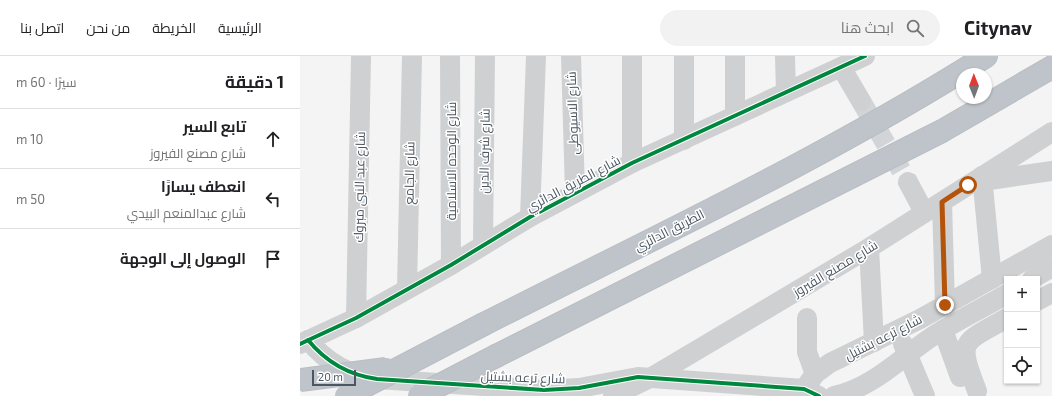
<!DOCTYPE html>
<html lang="ar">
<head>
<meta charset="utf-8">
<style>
	:root { --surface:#fff; --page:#f2f2f2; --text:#202124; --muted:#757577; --line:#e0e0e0 }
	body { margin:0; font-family:"Exo 2",Cairo,sans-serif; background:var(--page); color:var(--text); direction:rtl }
	.controls { position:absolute; right:12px; bottom:12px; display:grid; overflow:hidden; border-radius:0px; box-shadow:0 1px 3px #0004 }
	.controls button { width:36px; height:36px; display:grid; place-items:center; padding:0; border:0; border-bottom:1px solid var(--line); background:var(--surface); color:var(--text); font:20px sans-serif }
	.compass { position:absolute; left:656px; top:12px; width:36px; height:36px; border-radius:50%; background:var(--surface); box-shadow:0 1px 3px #0004; rotate:359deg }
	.scale { position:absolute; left:12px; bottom:10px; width:44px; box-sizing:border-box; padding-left:4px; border:2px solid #4a5661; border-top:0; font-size:11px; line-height:14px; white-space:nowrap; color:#4a5661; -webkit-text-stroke:3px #fff; paint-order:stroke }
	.stop { position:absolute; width:12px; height:12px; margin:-9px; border:3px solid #b45309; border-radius:50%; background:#fff }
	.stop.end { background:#b45309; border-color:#fff; box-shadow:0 1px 4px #0008 }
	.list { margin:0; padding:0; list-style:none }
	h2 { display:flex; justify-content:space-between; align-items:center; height:52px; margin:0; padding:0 16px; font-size:17px }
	h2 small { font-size:13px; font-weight:400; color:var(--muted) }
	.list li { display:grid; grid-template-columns:26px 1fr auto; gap:12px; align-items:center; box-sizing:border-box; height:60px; padding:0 16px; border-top:1px solid var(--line) }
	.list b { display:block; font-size:15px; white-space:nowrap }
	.list p { margin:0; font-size:13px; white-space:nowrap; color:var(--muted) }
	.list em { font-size:13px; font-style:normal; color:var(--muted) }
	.icon { flex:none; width:22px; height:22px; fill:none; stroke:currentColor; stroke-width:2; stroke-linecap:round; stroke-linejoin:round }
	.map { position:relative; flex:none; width:752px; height:340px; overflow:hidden; direction:ltr }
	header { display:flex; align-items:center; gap:24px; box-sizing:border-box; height:56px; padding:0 20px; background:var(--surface); border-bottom:1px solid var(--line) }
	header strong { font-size:19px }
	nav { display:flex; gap:22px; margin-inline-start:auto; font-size:14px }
	.search { width:280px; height:36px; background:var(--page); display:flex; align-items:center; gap:10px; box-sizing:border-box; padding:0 14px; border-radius:22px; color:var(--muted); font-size:15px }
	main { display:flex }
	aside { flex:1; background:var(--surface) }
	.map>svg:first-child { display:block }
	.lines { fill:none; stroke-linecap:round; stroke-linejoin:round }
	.minor-tunnel { stroke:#d2d4d7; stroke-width:20; stroke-dasharray:20 10; stroke-linecap:butt }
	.highway-casing { stroke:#b9bec3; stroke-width:24 }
	.minor { stroke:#ced0d2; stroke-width:20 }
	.highway { stroke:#bec4c9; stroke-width:22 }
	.highway-bridge-casing { stroke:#b9bec3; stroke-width:24; stroke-linecap:butt }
	.highway-bridge { stroke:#bec4c9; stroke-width:22 }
	.cycleway-casing { stroke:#fff; stroke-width:6 }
	.cycleway { stroke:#00873e; stroke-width:4 }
	.route { stroke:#b45309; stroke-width:5 }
	.labels { text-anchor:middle; stroke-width:3; stroke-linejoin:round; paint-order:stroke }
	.street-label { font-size:13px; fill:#4a5661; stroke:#fff }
</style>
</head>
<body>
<header>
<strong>Citynav</strong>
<div class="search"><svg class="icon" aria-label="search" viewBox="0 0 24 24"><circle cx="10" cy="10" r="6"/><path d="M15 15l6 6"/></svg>ابحث هنا</div>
<nav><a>الرئيسية</a><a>الخريطة</a><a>من نحن</a><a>اتصل بنا</a></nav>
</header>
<main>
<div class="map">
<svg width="752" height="340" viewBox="0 0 752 340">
	<rect width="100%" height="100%" fill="#f4f4f4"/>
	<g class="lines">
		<path class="minor-tunnel" d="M561 45 608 126"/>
		<g class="highway-casing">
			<g id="highway">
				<path d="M184 268C353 182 527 101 686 0"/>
				<path d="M198 299 642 75 752 11"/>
			</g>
		</g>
		<g class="minor">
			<path d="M150 0 151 209"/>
			<path d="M271 0 275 137"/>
			<path d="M435 0V60"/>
			<path d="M485 0 486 36"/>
			<path d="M541 11 561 45"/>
			<path d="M384 84V0"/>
			<path d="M332 107V0"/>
			<path d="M682 120 692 223"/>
			<path d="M683 125 752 115"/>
			<path d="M608 126 624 156"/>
			<path d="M642 146 645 249"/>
			<path d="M230 161 236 0"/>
			<path d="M183 189 185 0"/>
			<path d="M569 192 574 286"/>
			<path d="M732 223 752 211"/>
			<path d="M107 233 112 0"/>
			<path d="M737 245 752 237"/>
			<path d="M56 262 61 0"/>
			<path d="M507 262V296L515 318"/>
			<path d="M643 274 660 321"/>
			<path d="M8 284C26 306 48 319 77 323L244 334 279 332 338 321 504 333 519 340"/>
			<path d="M0 288 56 262 151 209 230 161 332 107 565 0"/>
			<path d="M603 288 625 340"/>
			<path d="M504 333 515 318 530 307 620 263 752 189"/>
			<path d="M677 335C657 283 661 288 707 262"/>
			<path d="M313 340 350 322 569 192 752 76"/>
			<path d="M534 340C574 331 600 302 633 280 656 265 683 252 707 238"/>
		</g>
		<use href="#highway" class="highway"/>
		<g class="highway-bridge-casing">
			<g id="highway-bridge">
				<path d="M0 324 86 313"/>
				<path d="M46 340 184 268"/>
				<path d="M119 340 198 299"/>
			</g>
		</g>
		<use href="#highway-bridge" class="highway-bridge"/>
		<g class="cycleway-casing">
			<g id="cycleway">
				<path d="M8 284C26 306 48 319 77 323L244 334 279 332 338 321 504 333 519 340"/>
				<path d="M0 288 56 262 151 209 230 161 332 107 565 0"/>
			</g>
		</g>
		<use href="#cycleway" class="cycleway"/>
	</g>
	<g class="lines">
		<path class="route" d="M645 249 642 146 668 129"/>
	</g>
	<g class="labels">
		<g class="street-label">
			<text transform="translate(272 57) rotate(-92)" y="5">شارع الاسيوطى</text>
			<text transform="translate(184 95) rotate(-89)" y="5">شارع شرف الدين</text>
			<text transform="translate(151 105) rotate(-90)" y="5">شارع الوحده الاسلامية</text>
			<text transform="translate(109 117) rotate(-89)" y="5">شارع الجامع</text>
			<text transform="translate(273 127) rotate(-28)" y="5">شارع الطريق الدائري</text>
			<text transform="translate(59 131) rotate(-89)" y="5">شارع عبد النبى مبروك</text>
			<text transform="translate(369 174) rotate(-27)" y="5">الطريق الدائري</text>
			<text transform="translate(535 212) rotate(-31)" y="5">شارع مصنع الفيروز</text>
			<text transform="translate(583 281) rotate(-27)" y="5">شارع ترعه بشتيل</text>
			<text transform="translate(223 321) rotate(2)" y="5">شارع ترعه بشتيل</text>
		</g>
	</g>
</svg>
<div class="controls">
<button>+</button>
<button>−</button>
<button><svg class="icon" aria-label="locate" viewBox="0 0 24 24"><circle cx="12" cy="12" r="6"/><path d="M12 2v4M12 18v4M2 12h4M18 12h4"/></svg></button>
</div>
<svg class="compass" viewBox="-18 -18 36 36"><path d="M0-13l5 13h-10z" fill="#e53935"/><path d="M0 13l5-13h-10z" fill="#757577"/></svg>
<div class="scale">20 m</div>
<div class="stop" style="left:668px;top:129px"></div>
<div class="stop end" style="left:645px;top:249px"></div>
</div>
<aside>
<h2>1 دقيقة<small>سيرًا · 60 m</small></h2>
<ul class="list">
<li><svg class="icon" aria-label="ahead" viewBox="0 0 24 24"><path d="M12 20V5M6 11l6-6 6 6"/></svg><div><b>تابع السير</b><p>شارع مصنع الفيروز</p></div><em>10 m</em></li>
<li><svg class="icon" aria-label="left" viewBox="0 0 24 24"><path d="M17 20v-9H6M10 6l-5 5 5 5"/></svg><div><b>انعطف يسارًا</b><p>شارع عبدالمنعم البيدي</p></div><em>50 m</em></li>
<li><svg class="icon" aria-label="arrive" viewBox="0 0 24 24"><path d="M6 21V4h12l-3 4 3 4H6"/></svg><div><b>الوصول إلى الوجهة</b></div></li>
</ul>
</aside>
</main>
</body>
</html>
